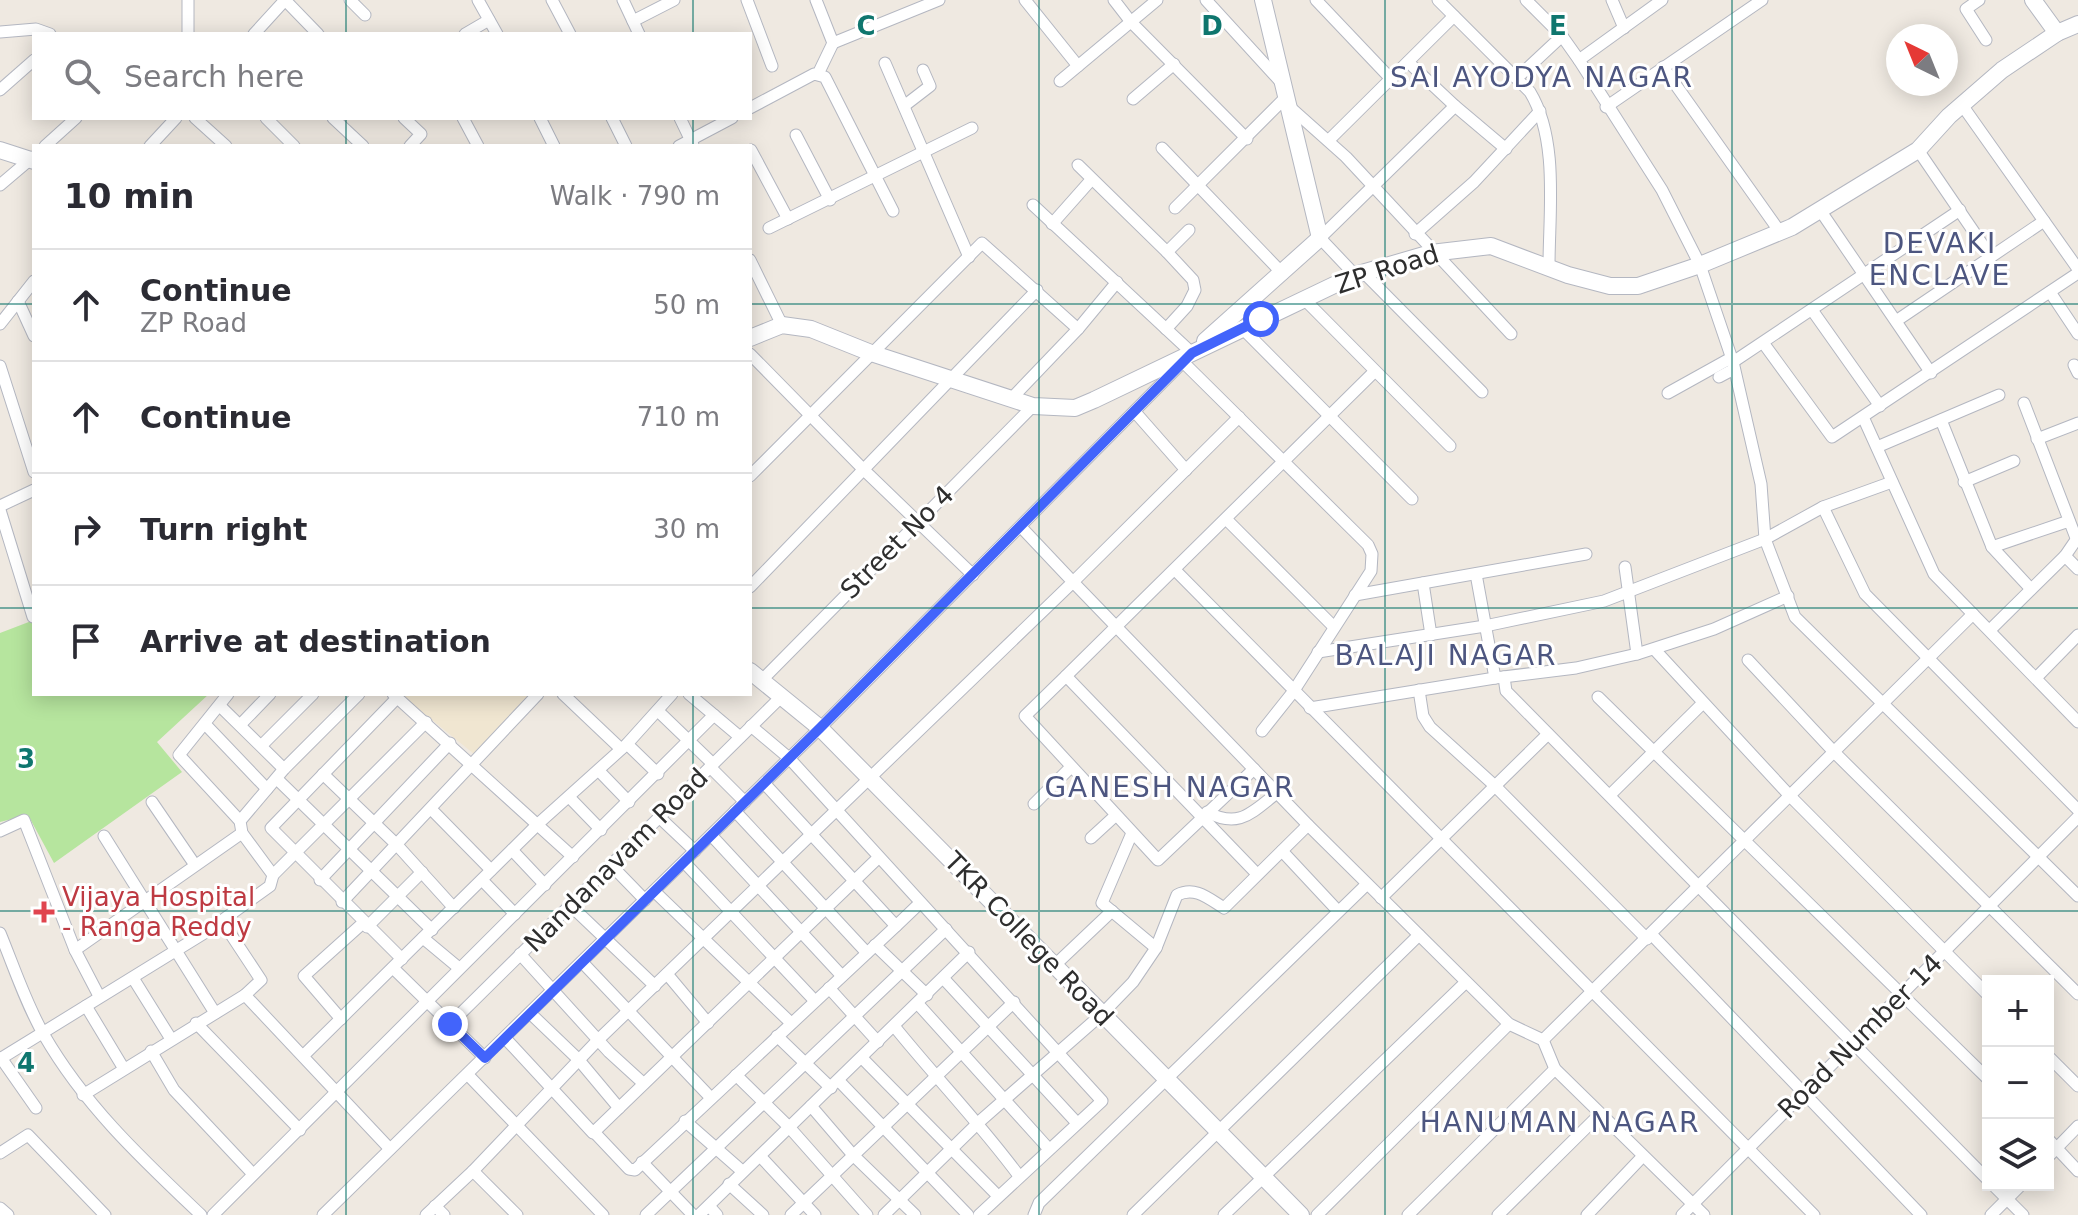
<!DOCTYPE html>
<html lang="en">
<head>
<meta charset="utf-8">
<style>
	:root { --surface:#fff; --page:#f2f2f3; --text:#2b2b33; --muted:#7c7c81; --line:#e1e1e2 }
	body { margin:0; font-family:"DejaVu Sans",sans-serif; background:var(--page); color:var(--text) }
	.controls { position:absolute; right:24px; bottom:24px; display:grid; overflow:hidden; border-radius:0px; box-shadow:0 4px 20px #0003 }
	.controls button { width:72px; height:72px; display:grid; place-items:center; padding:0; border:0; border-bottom:2px solid var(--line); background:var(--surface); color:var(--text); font:40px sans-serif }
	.compass { position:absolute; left:1886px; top:24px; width:72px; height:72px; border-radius:50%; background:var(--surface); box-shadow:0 4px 20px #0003; rotate:317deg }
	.stop { position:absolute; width:24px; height:24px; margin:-18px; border:6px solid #4264fb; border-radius:50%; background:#fff }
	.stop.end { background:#4264fb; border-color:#fff; box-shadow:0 2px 8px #0008 }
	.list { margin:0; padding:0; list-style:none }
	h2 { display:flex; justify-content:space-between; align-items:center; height:104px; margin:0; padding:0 32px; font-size:34px }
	h2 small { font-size:26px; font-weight:400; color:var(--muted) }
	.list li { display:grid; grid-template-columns:52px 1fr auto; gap:24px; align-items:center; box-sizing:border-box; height:112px; padding:0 32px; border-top:2px solid var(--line) }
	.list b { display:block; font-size:30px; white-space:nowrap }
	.list p { margin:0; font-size:26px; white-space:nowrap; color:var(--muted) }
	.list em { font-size:26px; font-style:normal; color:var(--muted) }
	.icon { flex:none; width:44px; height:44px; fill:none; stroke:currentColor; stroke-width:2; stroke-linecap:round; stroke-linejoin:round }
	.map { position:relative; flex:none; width:2078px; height:1215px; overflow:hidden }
	.search { position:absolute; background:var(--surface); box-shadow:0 4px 20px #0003; left:32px; top:32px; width:720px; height:88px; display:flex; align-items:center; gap:20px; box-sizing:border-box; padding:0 28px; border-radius:0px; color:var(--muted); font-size:30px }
	.panel { position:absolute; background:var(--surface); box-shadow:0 4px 20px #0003; left:32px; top:144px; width:720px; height:552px; border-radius:0px }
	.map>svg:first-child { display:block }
	.education { fill:#f0e6d1 }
	.green { fill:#b6e59e }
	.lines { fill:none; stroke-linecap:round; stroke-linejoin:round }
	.street-casing { stroke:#b4b7c1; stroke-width:13 }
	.secondary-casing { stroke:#b4b7c1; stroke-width:18 }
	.street { stroke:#fff; stroke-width:11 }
	.secondary { stroke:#fff; stroke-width:16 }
	.route { stroke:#4264fb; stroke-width:10 }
	.grid { fill:none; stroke:#0f766e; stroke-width:2; stroke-opacity:0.55 }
	.health-dot { fill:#e0444e; stroke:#fff; stroke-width:3 }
	.labels { text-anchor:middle; stroke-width:6; stroke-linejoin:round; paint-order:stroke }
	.street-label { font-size:26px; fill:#2e2e2e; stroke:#fff }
	.health-label { font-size:26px; fill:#be3a42; stroke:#fff; text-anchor:start }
	.neighbourhood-label { font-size:28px; letter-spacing:2px; fill:#4d5680; stroke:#fff }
	.grid-label { font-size:26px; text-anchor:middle; font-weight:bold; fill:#0f766e; stroke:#fff; stroke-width:6; stroke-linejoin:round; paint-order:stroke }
</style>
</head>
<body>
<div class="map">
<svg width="2078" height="1215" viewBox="0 0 2078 1215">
	<rect width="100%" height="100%" fill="#efe9e1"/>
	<path class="education" d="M400 694H530L474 754Z"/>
	<path class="green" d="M34 620V694H209L157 742 182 772 54 863 28 815 0 822V633Z"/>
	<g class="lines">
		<g class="street-casing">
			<g id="street">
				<path d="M285 0 318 34"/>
				<path d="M350 0 365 15"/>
				<path d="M478 0 497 34"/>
				<path d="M552 0 570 34"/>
				<path d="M623 0 639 34"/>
				<path d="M747 0 772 66"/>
				<path d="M816 0 833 43 939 0"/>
				<path d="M1025 0 1078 66"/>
				<path d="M1114 0 1131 22 1247 139"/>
				<path d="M1206 0 1280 81"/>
				<path d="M1316 0 1392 80"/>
				<path d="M1438 0 1530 92C1559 140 1549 212 1549 266"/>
				<path d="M1526 0 1562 36 1579 60"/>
				<path d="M1612 0 1624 28"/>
				<path d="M1662 0 1579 60 1662 190 1700 265 1733 362 1761 484 1765 539 1795 617 2078 896"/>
				<path d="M1979 0 1966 9 1986 40"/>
				<path d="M633 21 674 0"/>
				<path d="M0 32 36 29 50 34"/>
				<path d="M188 34V0"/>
				<path d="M254 34 285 0"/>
				<path d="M465 34 489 20"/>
				<path d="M1408 62 1455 106"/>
				<path d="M885 63 969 257"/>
				<path d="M1663 67 1780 232"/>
				<path d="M818 74 833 43"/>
				<path d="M1517 78 1562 36"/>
				<path d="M1060 81 1157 0"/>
				<path d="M0 90 34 60"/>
				<path d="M1133 99 1174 64"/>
				<path d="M1962 105 2078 269"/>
				<path d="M904 106 930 86 923 70"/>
				<path d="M1606 107 1762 0"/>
				<path d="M750 108 814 74 825 77 893 211"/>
				<path d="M1291 108 1346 157 1511 334"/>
				<path d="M195 118 226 146"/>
				<path d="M266 118 294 146"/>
				<path d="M333 118 363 146"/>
				<path d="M404 118 421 134 410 146"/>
				<path d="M463 118 478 146"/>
				<path d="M540 118 554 146"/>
				<path d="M612 118 626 146"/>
				<path d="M680 118 693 145"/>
				<path d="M796 135 830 200"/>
				<path d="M1329 140 1454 16"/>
				<path d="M45 146 76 118"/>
				<path d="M150 146 176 118"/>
				<path d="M679 146 732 118"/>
				<path d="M1162 148 1283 274"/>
				<path d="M751 150 788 219"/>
				<path d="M1918 150 1991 257"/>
				<path d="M1078 165 1167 252 1189 230"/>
				<path d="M0 185 33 157"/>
				<path d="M1175 208 1286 97"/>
				<path d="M1820 210 1931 373"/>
				<path d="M1052 224 1091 180"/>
				<path d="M769 228 972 128"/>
				<path d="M1415 234 1474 182 1540 111"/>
				<path d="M750 260 782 325"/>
				<path d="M1364 273 1482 392"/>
				<path d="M1355 275 1320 238 1455 106 1506 149"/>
				<path d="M2050 292 2078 334"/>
				<path d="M1304 299 1450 446"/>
				<path d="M18 301 34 336"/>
				<path d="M1812 310 1880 406"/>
				<path d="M1896 321 2044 221"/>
				<path d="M0 324 34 281"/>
				<path d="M1078 329 1117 282"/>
				<path d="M1166 329 1187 306 1195 290 1193 280 1167 252"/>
				<path d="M1243 329 1412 499"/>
				<path d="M1764 344 1832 437 2078 273"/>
				<path d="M750 354 864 470 973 575"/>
				<path d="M1733 362 1960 210"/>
				<path d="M1184 363 1368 545 1372 554 1371 571 1293 692 1262 731"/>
				<path d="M2074 365 2078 373"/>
				<path d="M0 366 34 472"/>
				<path d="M1719 377 1734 369"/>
				<path d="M1668 393 1731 358"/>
				<path d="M2024 403 2076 538"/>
				<path d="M1135 412 1186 470"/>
				<path d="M1239 417 1073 582 1308 825 1509 1024 1543 1040 1555 1069 1704 1215"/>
				<path d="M1863 417 1934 574 2078 722"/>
				<path d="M1941 420 1992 547 2031 589"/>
				<path d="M2037 439 2078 423"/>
				<path d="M1877 447 1999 395"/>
				<path d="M750 476 982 243 1078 329 1010 400"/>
				<path d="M1964 482 2014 461"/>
				<path d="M0 506 34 490"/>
				<path d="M1823 507 1865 594 2078 810"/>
				<path d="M0 510 33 617"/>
				<path d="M1226 519 1334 627"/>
				<path d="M1992 547 2069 521"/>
				<path d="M2065 556 2078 569"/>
				<path d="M1625 567 1637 654"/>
				<path d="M1175 570 1814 1215"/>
				<path d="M1476 574 1495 678"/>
				<path d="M1423 583 1431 635"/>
				<path d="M750 587 1037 290"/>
				<path d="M1355 595 1586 554"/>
				<path d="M1990 630 2065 556 2078 537"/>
				<path d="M1655 650 1790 796 1988 995"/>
				<path d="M1318 652 1485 626 1604 601 1765 539 1823 507 1892 482"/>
				<path d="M1748 660 1834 752 2078 994"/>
				<path d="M1066 676 1374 372"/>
				<path d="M1504 677 1506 691 1988 1180"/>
				<path d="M2036 678 2078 635"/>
				<path d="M762 680 1033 406"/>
				<path d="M1419 690 1423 716 1430 727 1494 785 1647 939"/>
				<path d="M228 694 179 755 240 821"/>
				<path d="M393 694 573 857"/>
				<path d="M563 694 621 749"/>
				<path d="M689 694 740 737"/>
				<path d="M1598 697 1988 1079"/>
				<path d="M397 698 271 828 402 959"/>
				<path d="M220 706 284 769"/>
				<path d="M1310 708 1495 678 1576 668 1637 654 1714 629 1788 596"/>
				<path d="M658 711 713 764"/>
				<path d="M205 724 267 789"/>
				<path d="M240 725 270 694"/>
				<path d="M751 726 789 758 1102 1101 979 1215"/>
				<path d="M627 744 658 774"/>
				<path d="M262 745 313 694"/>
				<path d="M710 767 745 802"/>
				<path d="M1254 769 1158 860 1025 716 1066 676 1257 874"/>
				<path d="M599 771 629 802"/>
				<path d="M323 774 397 845 454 908"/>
				<path d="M277 779 432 930"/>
				<path d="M764 783 896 926 920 903"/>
				<path d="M1610 795 1702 704"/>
				<path d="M570 798 601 830"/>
				<path d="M152 802 195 865"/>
				<path d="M1034 804 1070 768"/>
				<path d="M431 809 491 870"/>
				<path d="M735 811 867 953"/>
				<path d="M1207 812C1239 829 1251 813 1277 793"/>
				<path d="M659 817 695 851"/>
				<path d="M0 831 24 820 75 950 99 996"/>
				<path d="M711 835 842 976"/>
				<path d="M104 836 215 1013"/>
				<path d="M1091 838 1115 816"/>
				<path d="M512 850 545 885"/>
				<path d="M1282 851 1338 911"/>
				<path d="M684 862 815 1001"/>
				<path d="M611 865 645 900"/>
				<path d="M273 875 426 722"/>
				<path d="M320 880 450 743"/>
				<path d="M482 880 515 914"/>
				<path d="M654 891 791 1023"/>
				<path d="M1381 898 1548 734"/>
				<path d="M342 902 538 694"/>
				<path d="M570 905 655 986"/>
				<path d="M222 921 261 980 245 995"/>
				<path d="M367 927 422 872"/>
				<path d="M0 933C14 967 26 1004 44 1035 85 1106 142 1159 201 1215"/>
				<path d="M1652 935 1921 1215"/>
				<path d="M423 938 459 968"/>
				<path d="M875 945 927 995"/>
				<path d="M1156 948 1177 895C1195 886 1208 898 1224 908L1308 825"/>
				<path d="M75 950 242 833"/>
				<path d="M520 954 609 1052 643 1083"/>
				<path d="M582 962 711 1098"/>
				<path d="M1055 965 1112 911"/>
				<path d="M393 968 485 1058"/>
				<path d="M667 974 708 1023"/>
				<path d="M133 978 171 1039"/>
				<path d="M944 979 1077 1123"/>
				<path d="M829 988 878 1042"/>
				<path d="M918 1004 1048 1148"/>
				<path d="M86 1006 124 1069"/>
				<path d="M530 1013 578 1059 619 1108"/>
				<path d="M341 1019 304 976 363 923"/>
				<path d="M196 1023 300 1130"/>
				<path d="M450 1024 782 696"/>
				<path d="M894 1026C935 1077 980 1123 1019 1176"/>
				<path d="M777 1036 831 1088"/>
				<path d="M505 1038 593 1133 878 858"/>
				<path d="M1543 1040 1973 614"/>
				<path d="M151 1051 174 1090 253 1174"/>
				<path d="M304 1055 539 823 627 744 672 694"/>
				<path d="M2048 1056 2078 1086"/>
				<path d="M1 1058 36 1108"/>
				<path d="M862 1058 998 1196"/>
				<path d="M0 1059 206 932 270 886 273 875 242 833 240 821 284 769 359 694"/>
				<path d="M468 1075 603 1215"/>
				<path d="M736 1075 789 1127 867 1215"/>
				<path d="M839 1081 968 1215"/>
				<path d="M83 1095 245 995 390 1149"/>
				<path d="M811 1106 853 1155 915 1215"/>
				<path d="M685 1121 742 1171"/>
				<path d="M594 1132 629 1169 635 1170 896 926"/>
				<path d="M2048 1139 2078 1171"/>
				<path d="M0 1153 28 1135 105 1215"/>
				<path d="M760 1156 815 1215"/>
				<path d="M2048 1157 2078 1126"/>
				<path d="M642 1162 693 1215"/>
				<path d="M473 1171 517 1215"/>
				<path d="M729 1184 763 1215"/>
				<path d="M1993 1185 2023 1215"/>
				<path d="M435 1206 444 1215"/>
				<path d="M709 1206 717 1215"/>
				<path d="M0 1208 8 1215"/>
				<path d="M213 1215 714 715"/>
				<path d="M323 1215 820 728 1192 353 1033 205"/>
				<path d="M426 1215 473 1171 598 1040 1073 582 1021 527"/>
				<path d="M646 1215 946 929"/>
				<path d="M699 1215 969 952"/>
				<path d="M791 1215 1014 1002"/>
				<path d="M884 1215 979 1122 1102 1014 1133 982 1156 948 1102 903 1132 833"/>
				<path d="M1034 1215 1039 1203 1367 884"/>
				<path d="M1133 1215 1419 935"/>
				<path d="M1224 1215 1466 982"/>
				<path d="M1317 1215 1509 1024"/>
				<path d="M1408 1215 1555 1069"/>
				<path d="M1498 1215 1600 1114"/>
				<path d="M1587 1215 1643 1156"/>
				<path d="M1682 1215 2078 817"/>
				<path d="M1991 1215 2021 1185"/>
			</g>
		</g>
		<g class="secondary-casing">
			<g id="secondary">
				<path d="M2033 0 2057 33"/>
				<path d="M0 150 34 161"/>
				<path d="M750 338 782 325 811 329 871 353 1033 406 1075 408 1094 400 1355 275 1431 253 1491 246 1568 275 1610 286H1638L1700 265 1792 227 1918 150 1949 116 2002 70 2057 33 2078 24"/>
				<path d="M1205 341 1320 238 1263 0"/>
				<path d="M750 671 820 728 1301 1215"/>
			</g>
		</g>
		<use href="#street" class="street"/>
		<use href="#secondary" class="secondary"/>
	</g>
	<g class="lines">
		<path class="route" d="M450 1024 485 1058 820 728 1192 353 1261 319"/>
	</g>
	<path class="grid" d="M346 0V34M693 0V34M1039 0V1215M1385 0V1215M1732 0V1215M346 118V146M693 118V146M0 304H34M750 304H2078M0 608H34M750 608H2078M346 694V1215M693 694V1215M0 911H2078"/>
	<path class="health-dot" d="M40 900h8v8h8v8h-8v8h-8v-8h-8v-8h8z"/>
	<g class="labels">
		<g class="street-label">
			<text transform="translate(1387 269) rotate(-18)" y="9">ZP Road</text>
			<text transform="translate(897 542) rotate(-45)" y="9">Street No 4</text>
			<text transform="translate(616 860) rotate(-45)" y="9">Nandanavam Road</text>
			<text transform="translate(1029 939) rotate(46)" y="9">TKR College Road</text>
			<text transform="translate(1860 1036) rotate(-45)" y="9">Road Number 14</text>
		</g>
		<g class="health-label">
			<text x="62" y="906">Vijaya Hospital<tspan x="62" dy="30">- Ranga Reddy</tspan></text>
		</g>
		<g class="neighbourhood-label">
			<text x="1542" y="87">SAI AYODYA NAGAR</text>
			<text x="1940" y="253">DEVAKI<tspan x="1940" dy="32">ENCLAVE</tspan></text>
			<text x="1446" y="665">BALAJI NAGAR</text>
			<text x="1170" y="797">GANESH NAGAR</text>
			<text x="1560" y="1132">HANUMAN NAGAR</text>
		</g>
	</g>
	<g class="grid-label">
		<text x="866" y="35">C</text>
		<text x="1212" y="35">D</text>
		<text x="1558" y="35">E</text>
		<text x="26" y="768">3</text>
		<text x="26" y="1072">4</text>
	</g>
</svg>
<div class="controls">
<button>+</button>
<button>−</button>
<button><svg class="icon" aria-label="layers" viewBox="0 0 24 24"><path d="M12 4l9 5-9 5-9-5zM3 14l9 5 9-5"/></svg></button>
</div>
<svg class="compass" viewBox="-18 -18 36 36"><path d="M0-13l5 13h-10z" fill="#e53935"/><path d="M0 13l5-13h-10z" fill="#7c7c81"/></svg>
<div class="stop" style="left:1261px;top:319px"></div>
<div class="stop end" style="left:450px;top:1024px"></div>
<div class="search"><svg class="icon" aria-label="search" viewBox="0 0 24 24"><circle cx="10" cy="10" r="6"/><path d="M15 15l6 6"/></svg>Search here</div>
<section class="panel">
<h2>10 min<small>Walk · 790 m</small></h2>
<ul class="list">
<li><svg class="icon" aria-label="ahead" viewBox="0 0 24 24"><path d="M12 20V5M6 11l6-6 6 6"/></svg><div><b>Continue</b><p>ZP Road</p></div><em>50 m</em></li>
<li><svg class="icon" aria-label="ahead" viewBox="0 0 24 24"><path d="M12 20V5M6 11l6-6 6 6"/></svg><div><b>Continue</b></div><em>710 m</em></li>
<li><svg class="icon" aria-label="right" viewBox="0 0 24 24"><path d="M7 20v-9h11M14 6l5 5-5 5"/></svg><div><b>Turn right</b></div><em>30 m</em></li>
<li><svg class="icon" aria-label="arrive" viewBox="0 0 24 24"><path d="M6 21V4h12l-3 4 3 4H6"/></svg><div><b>Arrive at destination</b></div></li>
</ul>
</section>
</div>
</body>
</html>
